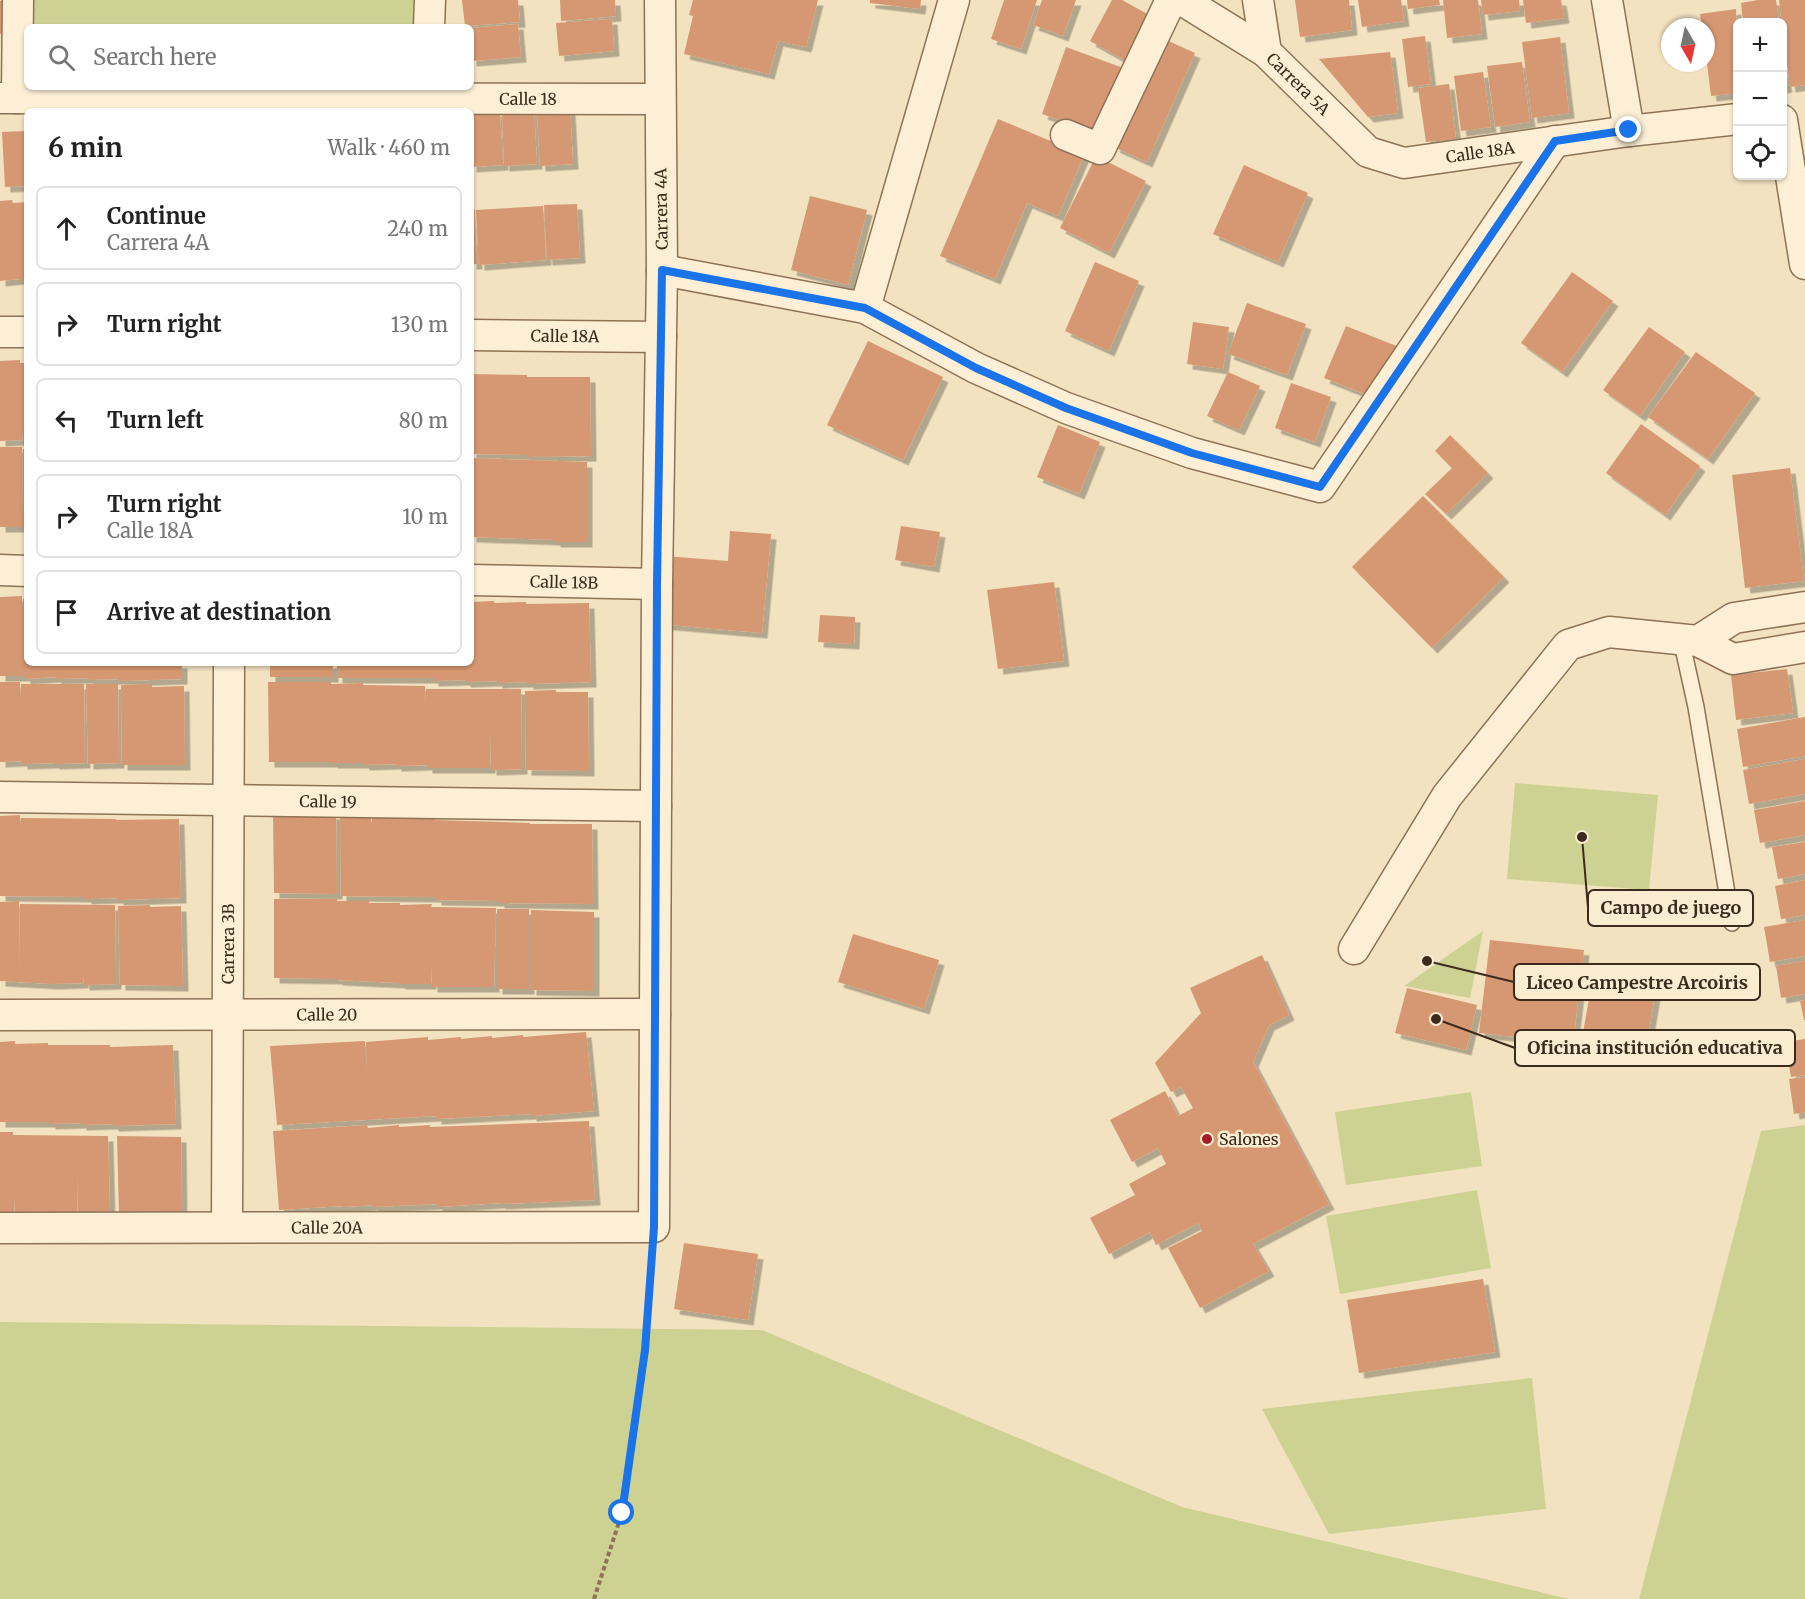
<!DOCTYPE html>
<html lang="en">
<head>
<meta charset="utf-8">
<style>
	:root { --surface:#fff; --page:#f2f2f2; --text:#222; --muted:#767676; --line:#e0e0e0 }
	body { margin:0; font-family:Merriweather,serif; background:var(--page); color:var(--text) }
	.controls { position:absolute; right:18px; top:18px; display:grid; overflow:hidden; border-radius:9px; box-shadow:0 2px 4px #0004 }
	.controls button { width:54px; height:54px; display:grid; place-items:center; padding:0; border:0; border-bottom:2px solid var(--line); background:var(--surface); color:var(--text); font:30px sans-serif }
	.compass { position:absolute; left:1661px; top:18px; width:54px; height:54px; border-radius:50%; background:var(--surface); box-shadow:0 2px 4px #0004; rotate:171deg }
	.stop { position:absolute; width:18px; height:18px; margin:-14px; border:4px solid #1a73e8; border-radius:50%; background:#fff }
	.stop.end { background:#1a73e8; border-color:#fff; box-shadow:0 2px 6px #0008 }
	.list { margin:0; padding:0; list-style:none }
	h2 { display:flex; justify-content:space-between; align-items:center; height:78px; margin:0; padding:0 24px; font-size:26px }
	h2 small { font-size:20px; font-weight:400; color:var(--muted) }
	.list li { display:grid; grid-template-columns:39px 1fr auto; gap:18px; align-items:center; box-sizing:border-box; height:84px; margin:0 12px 12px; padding:0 12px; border:2px solid var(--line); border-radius:9px }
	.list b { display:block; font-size:22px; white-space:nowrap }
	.list p { margin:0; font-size:20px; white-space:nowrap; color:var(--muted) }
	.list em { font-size:20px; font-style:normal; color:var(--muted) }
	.icon { flex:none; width:33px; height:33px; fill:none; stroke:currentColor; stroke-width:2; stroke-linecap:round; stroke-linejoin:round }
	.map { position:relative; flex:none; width:1805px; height:1599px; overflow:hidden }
	.search { position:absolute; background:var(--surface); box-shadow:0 2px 4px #0004; left:24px; top:24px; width:450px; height:66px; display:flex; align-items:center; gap:15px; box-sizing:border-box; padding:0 21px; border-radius:9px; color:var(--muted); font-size:22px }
	.panel { position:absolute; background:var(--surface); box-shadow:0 2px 4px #0004; left:24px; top:108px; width:450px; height:558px; border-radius:9px }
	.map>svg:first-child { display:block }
	.green { fill:#cdd293 }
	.building { fill:#d59872; filter:url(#shadow) }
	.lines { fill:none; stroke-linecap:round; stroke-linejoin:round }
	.service-casing { stroke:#8e7256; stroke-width:18 }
	.minor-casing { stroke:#8e7256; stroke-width:33 }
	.path { stroke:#8e7256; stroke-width:4; stroke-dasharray:4.5 3; stroke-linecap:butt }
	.service { stroke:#fcefd5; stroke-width:15 }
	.minor { stroke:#fcefd5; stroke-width:30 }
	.route { stroke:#1a73e8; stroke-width:8 }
	.poi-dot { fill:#a41f24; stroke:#f9ecd1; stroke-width:2 }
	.labels { text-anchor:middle; stroke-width:5; stroke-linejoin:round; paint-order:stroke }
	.street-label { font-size:16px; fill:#3c2a1c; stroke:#f9ecd1 }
	.poi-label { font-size:16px; fill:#3c2a1c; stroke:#f9ecd1; text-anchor:start }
	.leader { fill:none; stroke:#3c2a1c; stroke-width:2 }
	.callout-dot { fill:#3c2a1c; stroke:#f9ecd1; stroke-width:2 }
	.callout { fill:#f9ecd1; stroke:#3c2a1c; stroke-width:2 }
	.callout-label { font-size:18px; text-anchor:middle; font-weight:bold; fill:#3c2a1c }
</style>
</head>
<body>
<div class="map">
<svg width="1805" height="1599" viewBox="0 0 1805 1599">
	<defs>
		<filter id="shadow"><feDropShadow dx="5.5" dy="5.5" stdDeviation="0" flood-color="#0004"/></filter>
	</defs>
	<rect width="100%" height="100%" fill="#f3e2c0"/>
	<g class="green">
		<path d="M24 0H421V27H27L24 91Z"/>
		<path d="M1515 783 1658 795 1649 890 1507 879Z"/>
		<path d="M1483 931 1470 998 1404 986Z"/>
		<path d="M1471 1092 1482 1166 1346 1185 1335 1112Z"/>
		<path d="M1805 1125V1599H1639L1761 1131Z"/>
		<path d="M1477 1190 1491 1268 1340 1294 1326 1216Z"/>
		<path d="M0 1322 762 1330 1182 1507 1569 1599H0Z"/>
		<path d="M1532 1378 1546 1509 1329 1534 1262 1409Z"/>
	</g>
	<g class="building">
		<path d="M9 0 12 32 0 34V1Z"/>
		<path d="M462 0H518L520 22 465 26Z"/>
		<path d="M560 0H615L616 16 561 21Z"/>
		<path d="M693 0H818L806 47 778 41 769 74 684 54 693 16 689 15Z"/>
		<path d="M870 0H921L920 9 870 3Z"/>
		<path d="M1004 0H1037L1021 49 991 39Z"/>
		<path d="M1042 0H1076L1063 36 1033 25Z"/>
		<path d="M1112 0H1122L1153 17 1128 62 1090 41Z"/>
		<path d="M1295 0H1349L1352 30 1300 37Z"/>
		<path d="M1358 0H1401L1404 21 1362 27Z"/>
		<path d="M1407 0H1439L1440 5 1408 9Z"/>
		<path d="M1443 0H1478L1482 34 1447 38Z"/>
		<path d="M1481 0H1519L1520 11 1483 15Z"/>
		<path d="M1523 0H1561L1564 18 1526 23Z"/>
		<path d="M1758 0H1776L1779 22H1743L1741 3Z"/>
		<path d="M1779 0H1805V85L1790 87Z"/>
		<path d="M1736 9 1738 93 1711 96 1706 56V27H1702L1700 14Z"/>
		<path d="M612 19 614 51 559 56 556 23Z"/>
		<path d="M518 24 521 57 471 61V28Z"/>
		<path d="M1425 36 1431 84 1408 87 1402 39Z"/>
		<path d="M1560 37 1569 113 1532 118 1522 42Z"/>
		<path d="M1162 38 1195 53 1147 162 1114 147Z"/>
		<path d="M1066 47 1126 69 1102 135 1042 114Z"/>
		<path d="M1390 52 1398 113 1368 117 1319 59Z"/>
		<path d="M1522 62 1530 122 1495 127 1487 66Z"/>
		<path d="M1782 62 1787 87 1782 88Z"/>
		<path d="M1483 72 1491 127 1461 131 1454 76Z"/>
		<path d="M1449 84 1456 139 1426 142 1418 88Z"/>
		<path d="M534 109 537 164 504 166 502 111Z"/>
		<path d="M570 109 573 164 540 166 537 111Z"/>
		<path d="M500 111 503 165 471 167V112Z"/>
		<path d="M998 119 1084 155 1058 216 1027 203 995 279 940 256Z"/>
		<path d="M27 131V186L5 187 2 132Z"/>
		<path d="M1096 156 1146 181 1109 253 1060 228Z"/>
		<path d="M1244 165 1308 193 1278 262 1213 234Z"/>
		<path d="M810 196 867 210 848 285 791 270Z"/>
		<path d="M12 200 13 203 27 202V281L19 282V279L0 281V201Z"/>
		<path d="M577 204 580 258 547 260 544 205Z"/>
		<path d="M543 206 546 260 479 265 476 210Z"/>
		<path d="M471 209H475L477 264H471Z"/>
		<path d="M1095 262 1139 281 1109 351 1065 331Z"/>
		<path d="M1572 272 1613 301 1562 372 1521 343Z"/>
		<path d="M1247 303 1306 324 1287 375 1228 354Z"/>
		<path d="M1193 322 1229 327 1223 369 1187 364Z"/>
		<path d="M1346 326 1399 347 1377 399 1324 378Z"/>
		<path d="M1649 327 1685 352 1640 416 1603 390Z"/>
		<path d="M868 341 943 377 903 460 827 425Z"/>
		<path d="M1696 352 1755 393 1708 459 1648 417Z"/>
		<path d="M20 360V363H27V442H23L22 430V440L0 441V361Z"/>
		<path d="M1228 372 1260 386 1239 430 1207 416Z"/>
		<path d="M471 374 527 375V377H590L591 456 528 457V455L471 454Z"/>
		<path d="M1291 383 1331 397 1315 442 1275 428Z"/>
		<path d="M1641 424 1700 466 1665 515 1606 473Z"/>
		<path d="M1058 425 1100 442 1079 494 1037 477Z"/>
		<path d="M1450 435 1488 473 1446 514 1425 494 1452 468 1435 451Z"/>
		<path d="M0 447H22L23 519V449H27V529H24V527H0Z"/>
		<path d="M471 458 587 462V542H555V540L471 537Z"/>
		<path d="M1790 468 1804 581 1745 588 1732 475Z"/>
		<path d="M1423 496 1504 577 1432 648 1352 567Z"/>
		<path d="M901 526 940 532 934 567 895 560Z"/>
		<path d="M730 531 771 534 762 633 659 624 665 556 728 561Z"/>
		<path d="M1054 582 1064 661 998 669 987 590Z"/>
		<path d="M22 596V608L23 599H27V663H182V679L119 681V679L88 680V678L56 679V677L25 679V676H0V597Z"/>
		<path d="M494 601V603L526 602V604L589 603 591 682 528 684V682L497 683V681L465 682V680L433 681V678H337V663H471V602Z"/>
		<path d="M820 615 855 617 854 644 818 642Z"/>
		<rect x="270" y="663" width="63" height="14"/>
		<path d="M1787 669 1793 713 1736 720 1731 675Z"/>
		<path d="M0 682H20V700L21 684H84L85 763 54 764V763L22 764V761L0 762Z"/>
		<path d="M268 682H331V684L363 683V685L425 686 426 704V689H521L522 769 491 770V728L490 768H427V765L396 766V764L364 765V763H332V762H269Z"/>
		<path d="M86 684H118L119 763 88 764Z"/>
		<path d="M152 684V687L184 686 185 765H122L121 685Z"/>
		<path d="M556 690V692H588L589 771 526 770 525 691Z"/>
		<path d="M1805 717V756L1743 767 1737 729Z"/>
		<path d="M1805 759V794L1749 804 1743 770Z"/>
		<path d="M1805 801V835L1760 843 1754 810Z"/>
		<path d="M273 813 336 814 337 894 274 893Z"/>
		<path d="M20 815 21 827V818L116 819V820L179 819 181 898 118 900V898L86 899V897L0 896V816Z"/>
		<path d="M371 816V825L372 818 402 817V818H435V820L530 823V824H592L593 904 499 903V901L436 900V897L341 896 340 817Z"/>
		<path d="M1805 842V874L1778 879 1772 847Z"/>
		<path d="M1805 880V915L1781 919 1775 886Z"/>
		<path d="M274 899H337V901H369V903H400V905L432 904 431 907 496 908 494 987H432V963L431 984H400V983L337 980V979L274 978Z"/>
		<path d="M19 901 20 973V904L115 905 116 984 84 985V976L83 983 53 984 0 981V902Z"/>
		<path d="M150 905V907L181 906 183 986 120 985 118 906Z"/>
		<rect x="497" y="909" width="32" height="80"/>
		<path d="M531 910 594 912V991L531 990Z"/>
		<path d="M1805 920V956L1770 962 1764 927Z"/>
		<path d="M853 934 939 960 924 1009 838 982Z"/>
		<path d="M1490 940 1584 950 1573 1043 1479 1033Z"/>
		<path d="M1262 955 1289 1015 1269 1025 1253 1062 1329 1204 1253 1244 1269 1271 1200 1308 1168 1248 1202 1231 1198 1223 1156 1245 1150 1232 1109 1254 1090 1218 1135 1195 1129 1184 1166 1164 1158 1148 1132 1162 1110 1120 1165 1091 1178 1116 1193 1108 1181 1087 1171 1092 1155 1063 1201 1013 1190 988Z"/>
		<path d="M1805 961V994L1781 998 1776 966Z"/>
		<path d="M1593 977 1656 988 1644 1060 1580 1049Z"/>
		<path d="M1407 988 1477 1005 1466 1050 1395 1033Z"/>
		<path d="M1805 1000V1020H1804L1800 1001Z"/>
		<path d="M586 1032 594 1111 531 1116V1114L436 1119V1116L277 1125 270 1046 365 1041 367 1072 366 1042 428 1037V1040L461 1037V1039L492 1036V1038L523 1035V1037Z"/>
		<path d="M1805 1039V1075L1791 1077 1785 1042Z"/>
		<path d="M15 1041V1044L48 1043V1045H110V1047L173 1045 176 1124 113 1126V1124L81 1125V1123L50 1124V1122H0V1042Z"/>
		<path d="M1805 1077V1112L1794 1114 1789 1079Z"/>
		<path d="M589 1121 595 1200 501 1204 500 1203 437 1207V1204L373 1207V1205L342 1207V1206L279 1210 273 1131 367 1125 368 1128 399 1125V1127L430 1125V1127Z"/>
		<path d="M0 1132H13V1135L108 1136 110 1215 78 1216V1174L77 1214H15L14 1196V1212H0Z"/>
		<path d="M117 1136 181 1137 182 1216H119Z"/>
		<path d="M684 1243 758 1254 748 1320 674 1309Z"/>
		<path d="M1483 1279 1495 1352 1359 1373 1347 1300Z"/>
	</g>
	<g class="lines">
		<g class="service-casing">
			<path id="service" d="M1681 639 1696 707 1732 923"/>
		</g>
		<g class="minor-casing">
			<g id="minor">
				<path d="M1182 0 1266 52"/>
				<path id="s1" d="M1258 0 1266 52 1368 152 1404 163 1629 131 1738 119"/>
				<path d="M1607 0 1629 131"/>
				<path d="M429 27 430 0"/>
				<path id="s2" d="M0 98 659 99"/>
				<path d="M17 98 18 0"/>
				<path d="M1782 120 1805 264"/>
				<path d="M1066 135 1100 149 1171 0"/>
				<path d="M662 270 865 308 976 368 1066 408 1192 453 1320 487 1555 141"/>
				<path d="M865 308 954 0"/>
				<path d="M0 332H27"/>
				<path id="s3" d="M471 335 661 337"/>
				<path d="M0 570 27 571"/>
				<path id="s4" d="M471 580 657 584"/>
				<path d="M1698 641 1734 618 1805 607"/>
				<path id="s5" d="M0 797 656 806"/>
				<path d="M1354 949 1447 796 1568 645 1609 632 1698 641 1733 659 1805 647"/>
				<path id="s6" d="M0 1015 655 1014"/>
				<path id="s7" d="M227 1226 229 663"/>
				<path id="s8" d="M0 1228 654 1227 657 584 662 270 660 0"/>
			</g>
		</g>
		<path class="path" d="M594 1599 622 1513 645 1350 652 1258"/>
		<use href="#service" class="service"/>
		<use href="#minor" class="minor"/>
	</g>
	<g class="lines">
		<path class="route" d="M622 1513 645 1350 654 1227 657 584 662 270 865 308 976 368 1066 408 1192 453 1320 487 1555 141 1629 130"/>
	</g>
	<circle class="poi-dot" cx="1207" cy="1139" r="6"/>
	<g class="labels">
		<g class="street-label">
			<text dy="6" stroke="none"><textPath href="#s1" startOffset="98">Carrera 5A</textPath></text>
			<text dy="6" stroke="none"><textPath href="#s2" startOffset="528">Calle 18</textPath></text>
			<text dy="6" stroke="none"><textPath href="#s1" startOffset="310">Calle 18A</textPath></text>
			<text transform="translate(661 209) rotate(-91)" y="6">Carrera 4A</text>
			<text dy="6" stroke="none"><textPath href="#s3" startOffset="94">Calle 18A</textPath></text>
			<text dy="6" stroke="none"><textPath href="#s4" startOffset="93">Calle 18B</textPath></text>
			<text dy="6" stroke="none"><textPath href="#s5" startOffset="328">Calle 19</textPath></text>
			<text dy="6" stroke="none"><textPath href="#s7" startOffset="282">Carrera 3B</textPath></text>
			<text dy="6" stroke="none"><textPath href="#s6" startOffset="327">Calle 20</textPath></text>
			<text dy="6" stroke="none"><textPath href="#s8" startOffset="327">Calle 20A</textPath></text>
		</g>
		<g class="poi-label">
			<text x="1219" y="1145">Salones</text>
		</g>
	</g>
	<path class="leader" d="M1582 837L1588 908M1427 961L1514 982M1436 1019L1515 1048"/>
	<g class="callout-dot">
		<circle cx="1582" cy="837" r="6"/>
		<circle cx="1427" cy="961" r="6"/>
		<circle cx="1436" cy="1019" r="6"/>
	</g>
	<g class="callout">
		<rect x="1588" y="890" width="165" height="36" rx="6"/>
		<rect x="1514" y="964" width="246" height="36" rx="6"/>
		<rect x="1515" y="1030" width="280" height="36" rx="6"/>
	</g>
	<g class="callout-label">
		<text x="1671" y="914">Campo de juego</text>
		<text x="1637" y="989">Liceo Campestre Arcoiris</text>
		<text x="1655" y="1054">Oficina institución educativa</text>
	</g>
</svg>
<div class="controls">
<button>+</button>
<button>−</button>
<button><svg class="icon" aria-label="locate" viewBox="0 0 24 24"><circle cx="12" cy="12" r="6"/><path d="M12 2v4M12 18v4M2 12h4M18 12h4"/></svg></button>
</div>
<svg class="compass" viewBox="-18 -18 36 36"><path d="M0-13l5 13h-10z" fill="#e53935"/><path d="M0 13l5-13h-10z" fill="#767676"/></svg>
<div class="stop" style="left:622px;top:1513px"></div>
<div class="stop end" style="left:1629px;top:130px"></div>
<div class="search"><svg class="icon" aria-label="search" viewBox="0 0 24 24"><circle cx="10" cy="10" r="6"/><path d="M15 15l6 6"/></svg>Search here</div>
<section class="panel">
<h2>6 min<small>Walk · 460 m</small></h2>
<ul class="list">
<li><svg class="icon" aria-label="ahead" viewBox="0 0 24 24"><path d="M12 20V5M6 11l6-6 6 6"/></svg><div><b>Continue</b><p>Carrera 4A</p></div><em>240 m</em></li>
<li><svg class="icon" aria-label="right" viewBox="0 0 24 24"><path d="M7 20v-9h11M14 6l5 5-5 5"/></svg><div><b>Turn right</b></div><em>130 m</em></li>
<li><svg class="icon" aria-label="left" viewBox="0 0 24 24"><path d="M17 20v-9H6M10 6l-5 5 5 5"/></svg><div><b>Turn left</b></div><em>80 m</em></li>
<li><svg class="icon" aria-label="right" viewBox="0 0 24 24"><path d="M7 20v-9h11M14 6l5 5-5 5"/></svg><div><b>Turn right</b><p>Calle 18A</p></div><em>10 m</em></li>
<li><svg class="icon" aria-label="arrive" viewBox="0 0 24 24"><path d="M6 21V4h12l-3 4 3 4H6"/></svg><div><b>Arrive at destination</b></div></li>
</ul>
</section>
</div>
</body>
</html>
